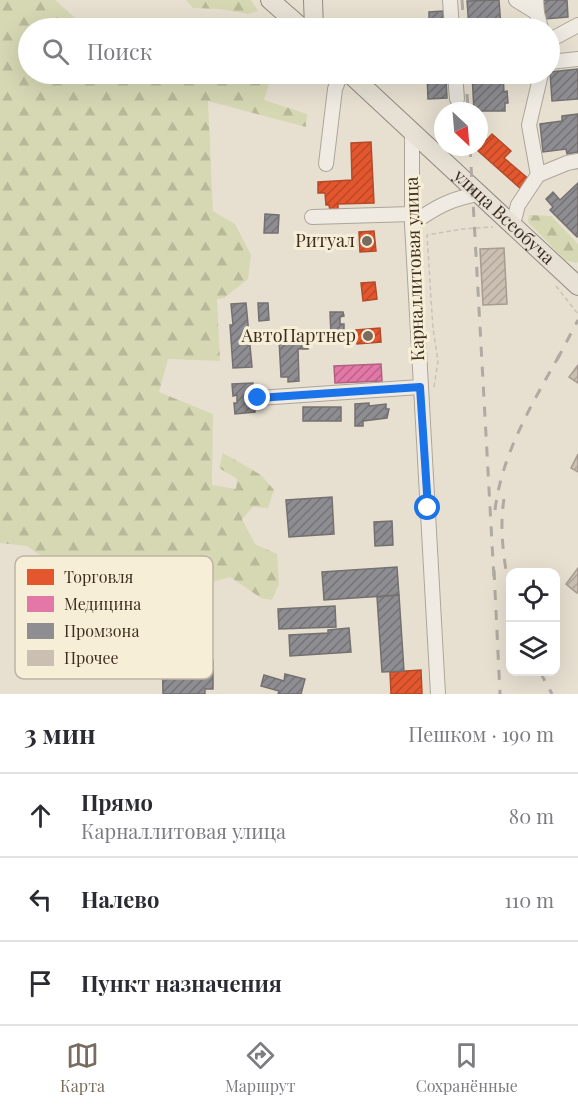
<!DOCTYPE html>
<html lang="ru">
<head>
<meta charset="utf-8">
<style>
	:root { --surface:#fff; --page:#f7f7f7; --text:#2b2b33; --muted:#7c7c81; --line:#e1e1e2; --accent:#786c5e }
	body { margin:0; font-family:"Playfair Display",serif; background:var(--page); color:var(--text) }
	.controls { position:absolute; right:18px; bottom:18px; display:grid; overflow:hidden; border-radius:12px; box-shadow:0 6px 24px #0002 }
	.controls button { width:54px; height:54px; display:grid; place-items:center; padding:0; border:0; border-bottom:2px solid var(--line); background:var(--surface); color:var(--text); font:30px sans-serif }
	.compass { position:absolute; left:434px; top:102px; width:54px; height:54px; border-radius:50%; background:var(--surface); box-shadow:0 6px 24px #0002; rotate:154deg }
	.stop { position:absolute; width:18px; height:18px; margin:-14px; border:4px solid #1a73e8; border-radius:50%; background:#fff }
	.stop.end { background:#1a73e8; border-color:#fff; box-shadow:0 2px 6px #0008 }
	.list { margin:0; padding:0; list-style:none }
	h2 { display:flex; justify-content:space-between; align-items:center; height:78px; margin:0; padding:0 24px; font-size:26px }
	h2 small { font-size:20px; font-weight:400; color:var(--muted) }
	.list li { display:grid; grid-template-columns:39px 1fr auto; gap:18px; align-items:center; box-sizing:border-box; height:84px; padding:0 24px; border-top:2px solid var(--line) }
	.list b { display:block; font-size:22px; white-space:nowrap }
	.list p { margin:0; font-size:20px; white-space:nowrap; color:var(--muted) }
	.list em { font-size:20px; font-style:normal; color:var(--muted) }
	.icon { flex:none; width:33px; height:33px; fill:none; stroke:currentColor; stroke-width:2; stroke-linecap:round; stroke-linejoin:round }
	.map { position:relative; flex:none; width:578px; height:694px; overflow:hidden }
	.search { position:absolute; background:var(--surface); box-shadow:0 6px 24px #0002; left:18px; right:18px; top:18px; height:66px; display:flex; align-items:center; gap:15px; box-sizing:border-box; padding:0 21px; border-radius:33px; color:var(--muted); font-size:22px }
	.sheet { height:330px; background:var(--surface) }
	nav { display:flex; justify-content:space-around; align-items:center; box-sizing:border-box; height:84px; border-top:2px solid var(--line); background:var(--surface); font-size:16px; color:var(--muted) }
	nav a { display:grid; justify-items:center; gap:3px }
	nav .on { color:var(--accent) }
	.map>svg:first-child { display:block }
	.forest { fill:url(#forest-firs) }
	.shops { fill:url(#shops-hatch); stroke:#b24b2a; stroke-width:1.5 }
	.health { fill:url(#health-hatch); stroke:#b1617f; stroke-width:1.5 }
	.industry { fill:url(#industry-hatch); stroke:#757070; stroke-width:1.5 }
	.building { fill:url(#building-hatch); stroke:#a89c90; stroke-width:1.5 }
	.lines { fill:none; stroke-linecap:round; stroke-linejoin:round }
	.minor-casing { stroke:#ada599; stroke-width:16 }
	.major-casing { stroke:#928b80; stroke-width:20 }
	.path { stroke:#c8c2b9; stroke-width:1.5; stroke-dasharray:4.5 3; stroke-linecap:butt }
	.minor { stroke:#efebe3; stroke-width:14 }
	.major { stroke:#e6e1d4; stroke-width:18 }
	.rail { stroke:#afaaa2; stroke-width:3; stroke-dasharray:10 10; stroke-linecap:butt }
	.route { stroke:#1a73e8; stroke-width:8 }
	.poi-dot { fill:#786c5e; stroke:#f7eed8; stroke-width:2 }
	.labels { text-anchor:middle; stroke-width:6; stroke-linejoin:round; paint-order:stroke }
	.street-label { font-size:18px; fill:#3d2e20; stroke:#f7eed8 }
	.poi-label { font-size:18px; fill:#3d2e20; stroke:#f7eed8; text-anchor:end }
	.key { fill:#f7eed8; stroke:#bfb4a1; stroke-width:1.5 }
	.key-label { font-size:16px; fill:#3d2e20 }
</style>
</head>
<body>
<div class="map">
<svg width="578" height="694" viewBox="0 0 578 694">
	<defs>
		<pattern id="forest-firs" width="22" height="20" patternUnits="userSpaceOnUse" patternTransform="scale(1.5)"><rect width="22" height="20" fill="#d6d7b3"/><path d="M5 1l3.5 6h-7zM16 11l3.5 6h-7z" fill="#b9b99a"/></pattern>
		<pattern id="shops-hatch" width="6" height="6" patternUnits="userSpaceOnUse" patternTransform="scale(1.5)"><rect width="6" height="6" fill="#e4572e"/><path d="M-1 1l2-2M0 6l6-6M5 7l2-2" fill="none" stroke="#ba4827"/></pattern>
		<pattern id="health-hatch" width="6" height="6" patternUnits="userSpaceOnUse" patternTransform="scale(1.5)"><rect width="6" height="6" fill="#e377a8"/><path d="M-1 1l2-2M0 6l6-6M5 7l2-2" fill="none" stroke="#b96288"/></pattern>
		<pattern id="industry-hatch" width="6" height="6" patternUnits="userSpaceOnUse" patternTransform="scale(1.5)"><rect width="6" height="6" fill="#8d8d92"/><path d="M-1 1l2-2M0 6l6-6M5 7l2-2" fill="none" stroke="#747477"/></pattern>
		<pattern id="building-hatch" width="6" height="6" patternUnits="userSpaceOnUse" patternTransform="scale(1.5)"><rect width="6" height="6" fill="#cbbfb2"/><path d="M-1 1l2-2M0 6l6-6M5 7l2-2" fill="none" stroke="#afa499"/></pattern>
	</defs>
	<rect width="100%" height="100%" fill="#e7e0d1"/>
	<g class="forest">
		<path d="M0 0H55L86 28H28V74H105L170 84 187 74H272L264 100 307 114 306 127 208 101 213 211 235 224 251 255 248 279 224 298 217 299 220 361 168 359 159 392 213 414 212 485 236 489 237 479 219 468 223 453 261 475 274 490 268 508 253 507 242 519 255 544 277 554 279 584 272 600 261 598 230 577 212 582 100 572 45 559 27 546 0 543Z"/>
		<path d="M186 0H251L258 11 248 14 220 9 193 8Z"/>
		<path d="M529 215 551 216 578 244V262L576 263 565 260 528 222Z"/>
	</g>
	<g class="shops">
		<path d="M492 134 511 151 504 158 530 180 522 190 477 150Z"/>
		<path d="M371 142 374 203 338 204V209L330 210 329 205H326L325 193H318V182L352 180 351 143Z"/>
		<path d="M374 231 376 251 360 252 359 232Z"/>
		<path d="M375 282 377 299 363 301 361 283Z"/>
		<path d="M380 328 381 342 357 344 356 330Z"/>
		<path d="M421 670 422 694H391L390 672Z"/>
	</g>
	<path class="health" d="M381 364 382 381 335 383 334 366Z"/>
	<g class="industry">
		<path d="M499 0 501 28H469L467 1Z"/>
		<path d="M543 0H567L568 17 544 19Z"/>
		<path d="M443 11 444 28H425V20H429V12Z"/>
		<path d="M578 69V99L552 101 550 72Z"/>
		<path d="M427 74H451V77H446L447 98 428 99Z"/>
		<path d="M472 74H503L504 92 507 91 508 103H505V111H474Z"/>
		<path d="M578 114V152L567 154 566 149 543 152 540 124 562 121V116Z"/>
		<path d="M578 183V236L577 237 550 210 553 207 546 199 553 192 560 200Z"/>
		<path d="M265 214 279 215 278 233H264Z"/>
		<path d="M246 303 252 367 233 368 230 325H233L231 304Z"/>
		<path d="M258 303H268L269 320 259 321Z"/>
		<path d="M330 312H343L344 316 340 317V324H344V334L331 335Z"/>
		<path d="M307 338 308 349H298L299 381 288 382V377H281L279 339Z"/>
		<path d="M253 383 255 412 235 414 234 403H237V395L233 396 232 384Z"/>
		<path d="M369 403V406L386 404V409H389L387 418 363 421V426H355V404Z"/>
		<rect x="303" y="407" width="38" height="14"/>
		<path d="M332 497 334 534 289 537 286 500Z"/>
		<path d="M392 521 393 545 375 546 374 522Z"/>
		<path d="M397 567 399 595 324 600 322 572Z"/>
		<path d="M399 595 404 671 382 672 377 597Z"/>
		<path d="M335 606 336 627 279 629 278 609Z"/>
		<path d="M349 628 351 652 290 656 289 635 328 633V630Z"/>
		<path d="M203 642V660H213V689H205V694H163L162 643Z"/>
		<path d="M285 674 305 679 301 694H278L279 691 261 686 264 675 284 681Z"/>
	</g>
	<g class="building">
		<path d="M504 248 507 304 483 305 480 249Z"/>
		<path d="M578 365V383L569 377Z"/>
		<path d="M578 454V472L571 468Z"/>
		<path d="M578 568V591L577 593 566 584Z"/>
	</g>
	<g class="lines">
		<g class="minor-casing">
			<g id="minor">
				<path d="M450 0 452 28"/>
				<path d="M516 0 537 13"/>
				<path d="M536 0 537 13 541 28"/>
				<path d="M550 43 552 39 578 25"/>
				<path d="M550 62 578 59"/>
				<path d="M455 74 457 99"/>
				<path d="M412 131V224L438 694"/>
				<path d="M326 164 335 89 341 74"/>
				<path d="M538 175 567 163 578 161"/>
				<path d="M312 217 412 214"/>
				<path d="M412 224C434 208 453 197 481 194"/>
				<path d="M513 224 518 205 538 175 529 125 541 74"/>
				<path d="M259 398 420 387"/>
			</g>
		</g>
		<g class="major-casing">
			<g id="major">
				<path d="M270 0 302 28"/>
				<path d="M313 0 314 28"/>
				<path id="s1" d="M350 74 578 286"/>
			</g>
		</g>
		<g class="path">
			<path d="M556 286 578 314"/>
			<path d="M434 387 438 361 433 329 427 235 462 229 493 227"/>
		</g>
		<use href="#minor" class="minor"/>
		<use href="#major" class="major"/>
		<g class="rail">
			<path d="M462 0 464 28"/>
			<path d="M466 74 468 111"/>
			<path d="M470 147 494 579"/>
			<path d="M557 360 578 320"/>
			<path d="M504 499C499 529 504 562 510 592"/>
			<path d="M495 510C502 453 532 404 560 354"/>
			<path d="M494 570 500 694"/>
			<path d="M540 672 552 694"/>
		</g>
	</g>
	<g class="lines">
		<path class="route" d="M258 398 420 387 428 508"/>
	</g>
	<g class="poi-dot">
		<circle cx="367" cy="241" r="6"/>
		<circle cx="368" cy="336" r="6"/>
	</g>
	<g class="labels">
		<g class="street-label">
			<text dy="6" stroke="none"><textPath href="#s1" startOffset="210">улица Всеобуча</textPath></text>
			<text transform="translate(415 269) rotate(-92)" y="6">Карналлитовая улица</text>
		</g>
		<g class="poi-label">
			<text x="355" y="247">Ритуал</text>
			<text x="356" y="342">АвтоПартнер</text>
		</g>
	</g>
	<rect x="15" y="556" width="198" height="123" rx="9" class="key"/>
	<rect x="27" y="569" width="27" height="16" fill="#e4572e"/>
	<rect x="27" y="596" width="27" height="16" fill="#e377a8"/>
	<rect x="27" y="623" width="27" height="16" fill="#8d8d92"/>
	<rect x="27" y="650" width="27" height="16" fill="#cbbfb2"/>
	<g class="key-label">
		<text x="64" y="583">Торговля</text>
		<text x="64" y="610">Медицина</text>
		<text x="64" y="637">Промзона</text>
		<text x="64" y="664">Прочее</text>
	</g>
</svg>
<div class="controls">
<button><svg class="icon" aria-label="locate" viewBox="0 0 24 24"><circle cx="12" cy="12" r="6"/><path d="M12 2v4M12 18v4M2 12h4M18 12h4"/></svg></button>
<button><svg class="icon" aria-label="layers" viewBox="0 0 24 24"><path d="M12 4l9 5-9 5-9-5zM3 14l9 5 9-5"/></svg></button>
</div>
<svg class="compass" viewBox="-18 -18 36 36"><path d="M0-13l5 13h-10z" fill="#e53935"/><path d="M0 13l5-13h-10z" fill="#7c7c81"/></svg>
<div class="stop" style="left:428px;top:508px"></div>
<div class="stop end" style="left:258px;top:398px"></div>
<div class="search"><svg class="icon" aria-label="search" viewBox="0 0 24 24"><circle cx="10" cy="10" r="6"/><path d="M15 15l6 6"/></svg>Поиск</div>
</div>
<section class="sheet">
<h2>3 мин<small>Пешком · 190 m</small></h2>
<ul class="list">
<li><svg class="icon" aria-label="ahead" viewBox="0 0 24 24"><path d="M12 20V5M6 11l6-6 6 6"/></svg><div><b>Прямо</b><p>Карналлитовая улица</p></div><em>80 m</em></li>
<li><svg class="icon" aria-label="left" viewBox="0 0 24 24"><path d="M17 20v-9H6M10 6l-5 5 5 5"/></svg><div><b>Налево</b></div><em>110 m</em></li>
<li><svg class="icon" aria-label="arrive" viewBox="0 0 24 24"><path d="M6 21V4h12l-3 4 3 4H6"/></svg><div><b>Пункт назначения</b></div></li>
</ul>
</section>
<nav>
<a class="on"><svg class="icon" aria-label="map" viewBox="0 0 24 24"><path d="M3 6l6-2 6 2 6-2v14l-6 2-6-2-6 2zM9 4v14M15 6v14"/></svg>Карта</a>
<a><svg class="icon" aria-label="directions" viewBox="0 0 24 24"><path d="M12 3l9 9-9 9-9-9zM9 14v-3h6M13 9l2 2-2 2"/></svg>Маршрут</a>
<a><svg class="icon" aria-label="saved" viewBox="0 0 24 24"><path d="M7 4h10v16l-5-4-5 4z"/></svg>Сохранённые</a>
</nav>
</body>
</html>
